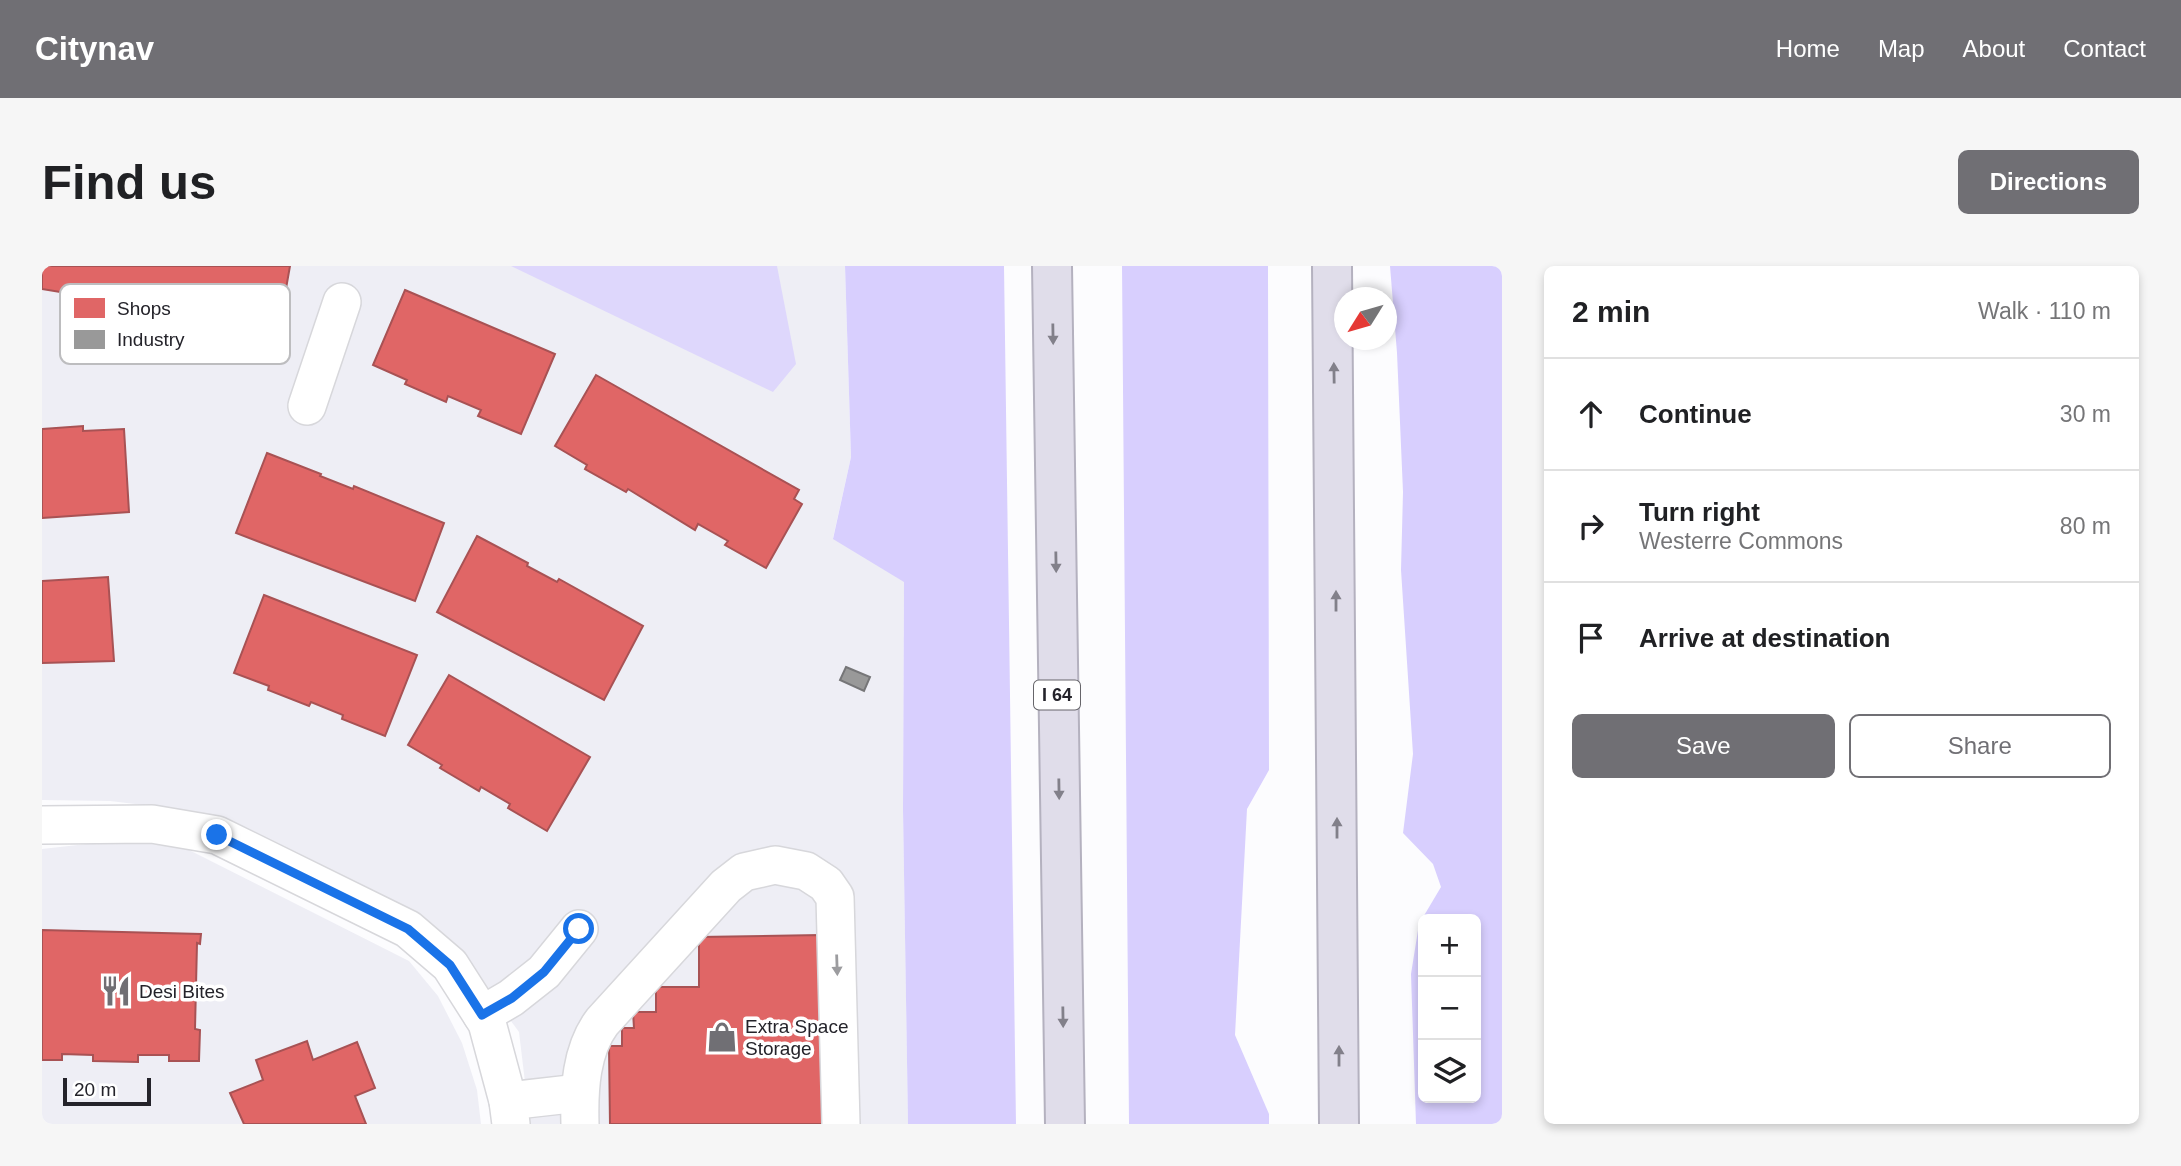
<!DOCTYPE html>
<html lang="en">
<head>
<meta charset="utf-8">
<style>
	:root { --surface:#fff; --page:#f6f6f6; --text:#202124; --muted:#757577; --line:#e0e0e0; --accent:#706f74 }
	body { margin:0; font-family:Helvetica,sans-serif; background:var(--page); color:var(--text) }
	.controls { position:absolute; right:21px; bottom:21px; display:grid; overflow:hidden; border-radius:10px; box-shadow:0 4px 10px #0003 }
	.controls button { width:63px; height:63px; display:grid; place-items:center; padding:0; border:0; border-bottom:2px solid var(--line); background:var(--surface); color:var(--text); font:35px sans-serif }
	.compass { position:absolute; left:1292px; top:21px; width:63px; height:63px; border-radius:50%; background:var(--surface); box-shadow:0 4px 10px #0003; rotate:233deg }
	.scale { position:absolute; left:21px; bottom:18px; width:88px; box-sizing:border-box; padding-left:7px; border:4px solid #24232a; border-top:0; font-size:19px; line-height:24px; white-space:nowrap; color:#24232a; -webkit-text-stroke:5px #fff; paint-order:stroke }
	.stop { position:absolute; width:21px; height:21px; margin:-16px; border:5px solid #1a73e8; border-radius:50%; background:#fff }
	.stop.end { background:#1a73e8; border-color:#fff; box-shadow:0 2px 7px #0008 }
	.list { margin:0; padding:0; list-style:none }
	h2 { display:flex; justify-content:space-between; align-items:center; height:91px; margin:0; padding:0 28px; font-size:30px }
	h2 small { font-size:23px; font-weight:400; color:var(--muted) }
	.list li { display:grid; grid-template-columns:46px 1fr auto; gap:21px; align-items:center; box-sizing:border-box; height:112px; padding:0 28px; border-top:2px solid var(--line) }
	.list b { display:block; font-size:26px; white-space:nowrap }
	.list p { margin:0; font-size:23px; white-space:nowrap; color:var(--muted) }
	.list em { font-size:23px; font-style:normal; color:var(--muted) }
	.actions { display:flex; gap:14px; padding:21px 28px }
	.actions a { flex:1; padding:16px 0; border:2px solid var(--accent); border-radius:10px; text-align:center; font-size:24px; color:var(--accent) }
	.actions .main { background:var(--accent); color:#fff }
	.icon { flex:none; width:38px; height:38px; fill:none; stroke:currentColor; stroke-width:2; stroke-linecap:round; stroke-linejoin:round }
	.map { position:relative; flex:none; width:1460px; height:858px; overflow:hidden; border-radius:10px }
	header { display:flex; align-items:center; gap:42px; box-sizing:border-box; height:98px; padding:0 35px; background:var(--accent); color:#fff }
	header strong { font-size:33px }
	nav { display:flex; gap:38px; margin-inline-start:auto; font-size:24px }
	.intro { display:flex; align-items:center; justify-content:space-between; box-sizing:border-box; height:168px; padding:0 42px }
	h1 { margin:0; font-size:49px }
	.button { padding:18px 32px; border-radius:10px; background:var(--accent); color:#fff; font-size:24px; font-weight:700 }
	main { display:flex; gap:42px; padding:0 42px }
	aside { flex:1; background:var(--surface); border-radius:10px; box-shadow:0 4px 10px #0003 }
	.map>svg:first-child { display:block }
	.built { fill:#eeeef5 }
	.forest { fill:#d8cffe; fill-rule:evenodd }
	.water { fill:#ded7fc }
	.shops { fill:#e06666; stroke:#a85254; stroke-width:2 }
	.industry { fill:#999; stroke:#767678; stroke-width:2 }
	.lines { fill:none; stroke-linecap:round; stroke-linejoin:round }
	.minor-casing { stroke:#d7d7db; stroke-width:40 }
	.highway-casing { stroke:#b4b1bf; stroke-width:42 }
	.minor { stroke:#fff; stroke-width:37 }
	.highway { stroke:#e0ddea; stroke-width:38 }
	.oneway { fill:#82808a }
	.oneway2 { fill:#9c9c9f }
	.route { stroke:#1a73e8; stroke-width:9 }
	.labels { text-anchor:middle; stroke-width:7; stroke-linejoin:round; paint-order:stroke }
	.shield { fill:#fff; stroke:#66656a; stroke-width:2 }
	.shield-label { font-size:18px; font-weight:bold; fill:#24232a }
	.poi-label { font-size:19px; fill:#24232a; stroke:#fff; text-anchor:start }
	.key { fill:#fff; stroke:#bdbdbf; stroke-width:2 }
	.key-label { font-size:19px; fill:#24232a }
</style>
</head>
<body>
<header>
<strong>Citynav</strong>
<nav><a>Home</a><a>Map</a><a>About</a><a>Contact</a></nav>
</header>
<div class="intro"><h1>Find us</h1><a class="button">Directions</a></div>
<main>
<div class="map">
<svg width="1460" height="858" viewBox="0 0 1460 858">
	<rect width="100%" height="100%" fill="#fcfcfe"/>
	<g class="built">
		<path d="M0 0H803L809 191 791 272 862 315 861 544 866 858H488L477 766 437 711 369 645 224 572 188 559 110 540 68 535 0 534Z"/>
		<path d="M81 574 145 583 367 695 396 730 420 777 435 824 439 858H0V583Z"/>
	</g>
	<g class="forest">
		<path d="M803 0H962L974 858H866L861 544 862 316 791 273 809 191Z"/>
		<path d="M1080 0H1226L1227 504 1205 543 1193 769 1227 848V858H1087Z"/>
		<path d="M1348 0H1460V858H1374L1369 708 1377 658 1399 621 1391 598 1361 567 1371 488 1359 304 1361 226 1355 87ZM1434 653V832H1381V653Z"/>
	</g>
	<path class="water" d="M469 0H735L754 98 731 126Z"/>
	<g class="shops">
		<path d="M0 0H248L237 62 0 23Z"/>
		<path d="M363 24 513 88 479 168 436 150 439 144 406 130 404 136 363 118 365 114 331 99Z"/>
		<path d="M554 109 757 224 752 233 760 238 724 302 683 279 686 275 656 258 653 264 586 223 584 226 543 203 545 199 513 180Z"/>
		<path d="M41 160V165L82 163 87 246 0 252V163Z"/>
		<path d="M225 187 279 208 278 210 311 223 312 220 402 257 373 335 194 267Z"/>
		<path d="M435 270 486 297 485 300 515 316 517 313 601 360 562 434 395 346Z"/>
		<path d="M66 311 72 395 0 397V315Z"/>
		<path d="M222 329 375 389 343 470 300 453 301 449 269 436 267 440 226 424 227 420 192 407Z"/>
		<path d="M407 409 548 491 505 565 466 542 468 538 439 521 437 525 398 502 400 499 366 479Z"/>
		<path d="M0 664 159 668 158 678 155 677 153 763 158 764 157 795H127V789H96V796L51 795V789L20 788V794H0Z"/>
		<path d="M778 669 780 858H568L567 780H580V762H592L591 746H614V721H657V671Z"/>
		<path d="M265 775 271 794 315 776 333 822 313 830 324 858H202L188 827 221 814 214 794Z"/>
	</g>
	<path class="industry" d="M804 401 828 411 822 425 798 414Z"/>
	<g class="lines">
		<g class="minor-casing">
			<g id="minor">
				<path d="M265 140 300 36"/>
				<path d="M0 559 110 558 175 569 366 663 408 699 445 757 466 835 469 858"/>
				<path d="M440 749 469 732 502 706 537 663"/>
				<path d="M466 835 537 827"/>
				<path d="M538 858C537 823 539 784 560 756L684 620 702 606 733 599 764 605 784 618 793 631 799 858"/>
			</g>
		</g>
		<g class="highway-casing">
			<g id="highway">
				<path d="M1010 0 1023 858"/>
				<path d="M1290 0 1297 858"/>
			</g>
		</g>
		<use href="#minor" class="minor"/>
		<use href="#highway" class="highway"/>
	</g>
	<defs><path id="oneway-solid" d="M-6-.8H1V-3.2L6.5 0L1 3.2V.8H-6Z" transform="scale(1.75)"/></defs>
	<g class="oneway">
		<use href="#oneway-solid" transform="translate(1011 68) rotate(89)"/>
		<use href="#oneway-solid" transform="translate(1292 107) rotate(-91)"/>
		<use href="#oneway-solid" transform="translate(1014 296) rotate(89)"/>
		<use href="#oneway-solid" transform="translate(1294 335) rotate(-90)"/>
		<use href="#oneway-solid" transform="translate(1017 523) rotate(89)"/>
		<use href="#oneway-solid" transform="translate(1295 562) rotate(-90)"/>
		<use href="#oneway-solid" transform="translate(1021 751) rotate(89)"/>
		<use href="#oneway-solid" transform="translate(1297 790) rotate(-90)"/>
	</g>
	<use class="oneway2" href="#oneway-solid" transform="translate(795 699) rotate(88)"/>
	<g class="lines">
		<path class="route" d="M175 569 366 663 408 699 440 749 470 732 502 706 537 663"/>
	</g>
	<defs>
		<g id="restaurant-bare" transform="scale(2.415)"><path d="M-5-6h1v4h1v-4h1v4h1v-4h1v5L-1.5 .5V6h-2V.5L-5-1ZM5-6V6H3V1.5H1.5Q1.5-4 5-6Z" fill="#706f74" stroke="#fff" stroke-width="2.5" paint-order="stroke"/></g>
		<g id="shop-bare" transform="scale(2.415)"><path d="M-5-2.5h2.3a2.7 3.5 0 0 1 5.4 0H5L5.5 6h-11ZM-1.5-2.5h3a1.5 2.3 0 0 0-3 0Z" fill="#706f74" stroke="#fff" stroke-width="2.5" paint-order="stroke"/></g>
	</defs>
	<g fill-rule="evenodd">
		<use href="#restaurant-bare" x="74" y="725"/>
		<use href="#shop-bare" x="680" y="771"/>
	</g>
	<g class="labels">
		<rect class="shield" x="992" y="414.5" width="46" height="29" rx="5"/>
		<g class="shield-label">
			<text x="1015" y="435">I 64</text>
		</g>
		<g class="poi-label">
			<text x="97" y="732">Desi Bites</text>
			<text x="703" y="767">Extra Space<tspan x="703" dy="22">Storage</tspan></text>
		</g>
	</g>
	<rect x="18" y="18" width="230" height="80" rx="10" class="key"/>
	<rect x="32" y="32" width="31" height="20" fill="#e06666"/>
	<rect x="32" y="64" width="31" height="19" fill="#999"/>
	<g class="key-label">
		<text x="75" y="49">Shops</text>
		<text x="75" y="80">Industry</text>
	</g>
</svg>
<div class="controls">
<button>+</button>
<button>−</button>
<button><svg class="icon" aria-label="layers" viewBox="0 0 24 24"><path d="M12 4l9 5-9 5-9-5zM3 14l9 5 9-5"/></svg></button>
</div>
<svg class="compass" viewBox="-18 -18 36 36"><path d="M0-13l5 13h-10z" fill="#e53935"/><path d="M0 13l5-13h-10z" fill="#757577"/></svg>
<div class="scale">20 m</div>
<div class="stop" style="left:537px;top:663px"></div>
<div class="stop end" style="left:175px;top:569px"></div>
</div>
<aside>
<h2>2 min<small>Walk · 110 m</small></h2>
<ul class="list">
<li><svg class="icon" aria-label="ahead" viewBox="0 0 24 24"><path d="M12 20V5M6 11l6-6 6 6"/></svg><div><b>Continue</b></div><em>30 m</em></li>
<li><svg class="icon" aria-label="right" viewBox="0 0 24 24"><path d="M7 20v-9h11M14 6l5 5-5 5"/></svg><div><b>Turn right</b><p>Westerre Commons</p></div><em>80 m</em></li>
<li><svg class="icon" aria-label="arrive" viewBox="0 0 24 24"><path d="M6 21V4h12l-3 4 3 4H6"/></svg><div><b>Arrive at destination</b></div></li>
</ul>
<div class="actions"><a class="main">Save</a><a>Share</a></div>
</aside>
</main>
</body>
</html>
